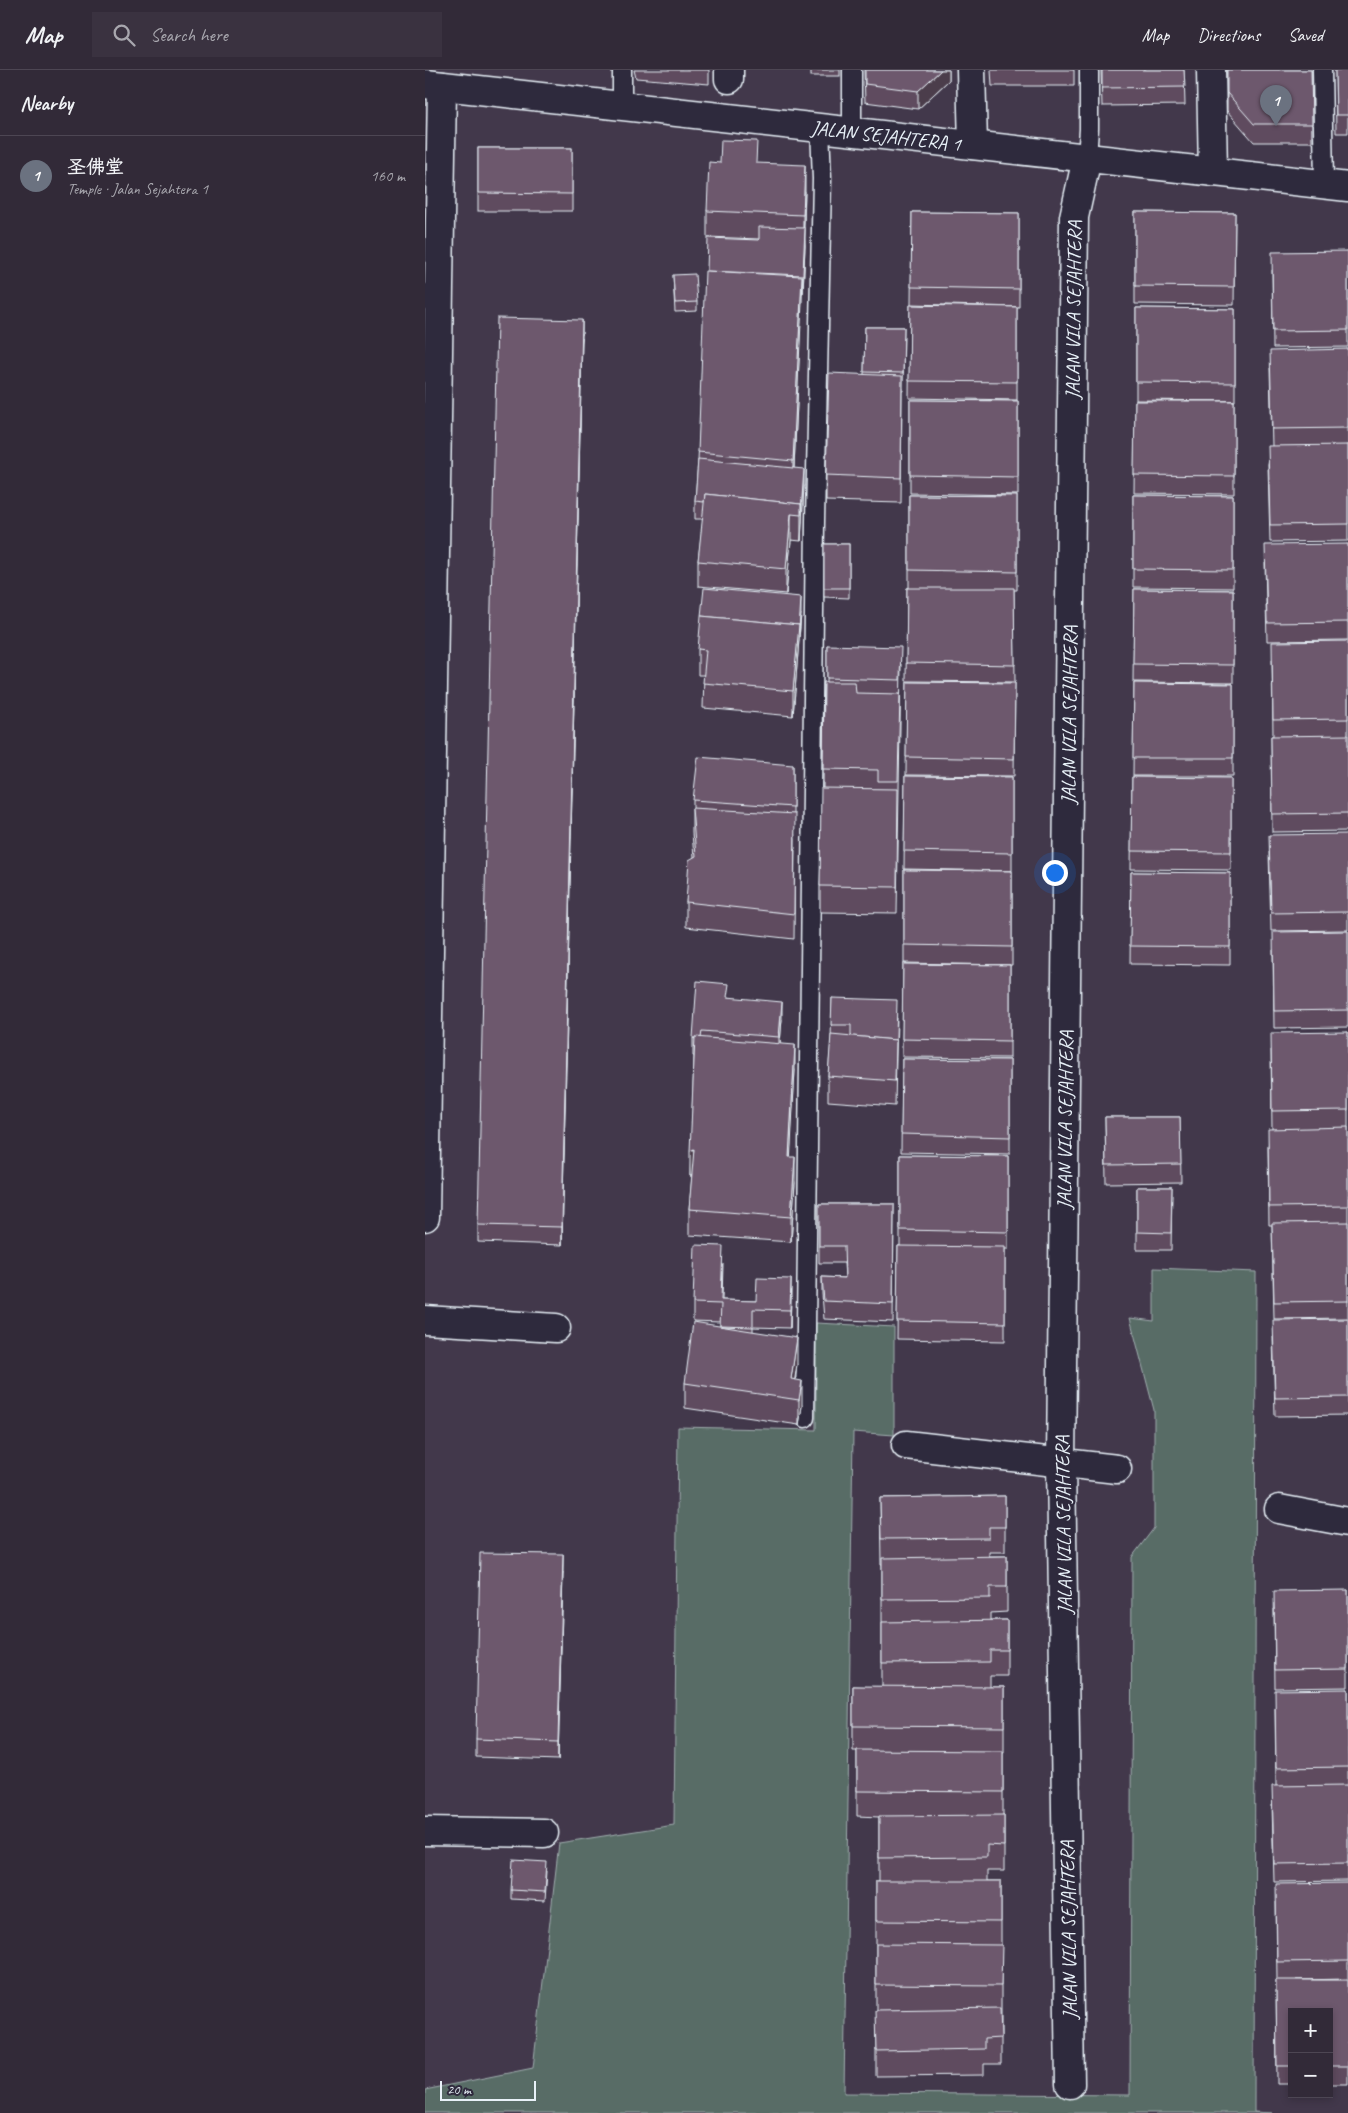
<!DOCTYPE html>
<html lang="en">
<head>
<meta charset="utf-8">
<style>
	:root { --surface:#322a38; --page:#3a3240; --text:#f1f3f6; --muted:#a8a7ae; --line:#4d4653; --accent:#95b2f1 }
	body { margin:0; font-family:Caveat,"LXGW WenKai TC",sans-serif; background:var(--page); color:var(--text) }
	.controls { position:absolute; right:15px; bottom:15px; display:grid; overflow:hidden; border-radius:0px; box-shadow:0 2px 8px #0003 }
	.controls button { width:45px; height:45px; display:grid; place-items:center; padding:0; border:0; border-bottom:1px solid var(--line); background:var(--surface); color:var(--text); font:25px sans-serif }
	.scale { position:absolute; left:15px; bottom:12px; width:96px; box-sizing:border-box; padding-left:5px; border:2px solid #e8f1f8; border-top:0; font-size:14px; line-height:18px; white-space:nowrap; color:#e8f1f8; -webkit-text-stroke:4px #2f2a3d; paint-order:stroke }
	.you { position:absolute; left:629px; top:802px; width:18px; height:18px; margin:-12px; border:4px solid #fff; border-radius:50%; background:#1a73e8; box-shadow:0 0 0 8px #1a73e833 }
	.badge { display:grid; place-items:center; width:32px; height:32px; border-radius:50%; background:var(--accent); color:#fff; font-size:16px; font-weight:700 }
	.pin { position:absolute; translate:-50% -41px; filter:drop-shadow(0 1px 2px #0008) }
	.pin::after { content:''; position:absolute; top:26px; width:18px; height:15px; background:inherit; clip-path:polygon(0 0,100% 0,50% 100%) }
	.list { margin:0; padding:0; list-style:none }
	h2 { display:flex; justify-content:space-between; align-items:center; height:65px; margin:0; padding:0 20px; font-size:21px }
	h2 small { font-size:16px; font-weight:400; color:var(--muted) }
	.list li { display:grid; grid-template-columns:32px 1fr auto; gap:15px; align-items:center; box-sizing:border-box; height:80px; padding:0 20px; border-top:1px solid var(--line) }
	.list b { display:block; font-size:19px; white-space:nowrap }
	.list p { margin:0; font-size:16px; white-space:nowrap; color:var(--muted) }
	.list em { font-size:16px; font-style:normal; color:var(--muted) }
	.icon { flex:none; width:28px; height:28px; fill:none; stroke:currentColor; stroke-width:2; stroke-linecap:round; stroke-linejoin:round }
	.map { position:relative; flex:none; width:923px; height:2043px; overflow:hidden }
	header { display:flex; align-items:center; gap:30px; box-sizing:border-box; height:70px; padding:0 25px; background:var(--surface); border-bottom:1px solid var(--line) }
	header strong { font-size:24px }
	nav { display:flex; gap:28px; margin-inline-start:auto; font-size:18px }
	.search { width:350px; height:45px; background:var(--page); display:flex; align-items:center; gap:12px; box-sizing:border-box; padding:0 18px; border-radius:0px; color:var(--muted); font-size:19px }
	main { display:flex }
	aside { flex:1; background:var(--surface) }
	.map>svg:first-child { display:block }
	.green { fill:#586c66; stroke:#a0aeaf }
	.lines { fill:none; stroke-linecap:round; stroke-linejoin:round }
	.lane-casing { stroke:#e8f1f8; stroke-width:21 }
	.street-casing { stroke:#e8f1f8; stroke-width:31 }
	.lane { stroke:#2f2a3d; stroke-width:18 }
	.street { stroke:#2f2a3d; stroke-width:28 }
	.wall { fill:#5e4c5e; stroke:#e8f1f8 }
	.shaded-wall { fill:#4c3e4c; stroke:#e8f1f8 }
	.building { fill:#6d586d; stroke:#e8f1f8 }
	.labels { text-anchor:middle; stroke-width:4; stroke-linejoin:round; paint-order:stroke }
	.street-label { font-size:20px; fill:#e8f1f8; stroke:#2f2a3d }
</style>
</head>
<body>
<header>
<strong>Map</strong>
<div class="search"><svg class="icon" aria-label="search" viewBox="0 0 24 24"><circle cx="10" cy="10" r="6"/><path d="M15 15l6 6"/></svg>Search here</div>
<nav><a>Map</a><a>Directions</a><a>Saved</a></nav>
</header>
<main>
<aside>
<h2>Nearby<small></small></h2>
<ul class="list">
<li><span class="badge" style="background:#6b7280">1</span><div><b>圣佛堂</b><p>Temple · Jalan Sejahtera 1</p></div><em>160 m</em></li>
</ul>
</aside>
<div class="map">
<svg width="923" height="2043" viewBox="0 0 923 2043">
	<rect width="100%" height="100%" fill="#42384b"/>
	<filter id="ink" filterUnits="userSpaceOnUse"><feTurbulence type="fractalNoise" baseFrequency=".02" numOctaves="2"/><feDisplacementMap in="SourceGraphic" scale="10" xChannelSelector="R" yChannelSelector="G"/><feConvolveMatrix kernelMatrix="1 2 1 2 8 2 1 2 1" color-interpolation-filters="sRGB"/></filter>
	<g filter="url(#ink)">
		<path class="green" d="M729 1198 831 1202 829 2042 847 2043H0V2020L108 1998 134 1773 249 1755 253 1357 391 1360V1253L469 1257V1365L428 1362 419 2023 705 2025 707 1487 729 1458V1340L705 1248 729 1251Z"/>
		<g class="lines">
			<g class="lane-casing">
				<g id="lane">
					<path d="M197 0V36"/>
					<path d="M427 0V62"/>
					<path d="M897 0 899 114"/>
					<path d="M662 88 664 59V0"/>
					<path d="M380 1348 390 451 397 109 395 58"/>
				</g>
			</g>
			<g class="street-casing">
				<g id="street">
					<path d="M304 0V9"/>
					<path d="M546 0 548 75"/>
					<path d="M786 0 788 102"/>
					<path id="s1" d="M0 14 923 117"/>
					<path d="M0 1147 17 16"/>
					<path d="M0 1250 131 1258"/>
					<path d="M481 1375 692 1399"/>
					<path d="M854 1439 923 1452"/>
					<path d="M0 1761 119 1763"/>
					<path id="s2" d="M645 2014 636 1393 649 147 662 88"/>
				</g>
			</g>
			<use href="#lane" class="lane"/>
			<use href="#street" class="street"/>
		</g>
		<g class="wall">
			<path d="M209 0H284V14L211 8Z"/>
			<rect x="386" y="0" width="29" height="6"/>
			<path d="M439 0H524V10L493 39 440 32Z"/>
			<path d="M566 0H649V16H567Z"/>
			<path d="M676 0H759L760 35 677 36Z"/>
			<path d="M802 0H886L887 72H829L802 41Z"/>
			<path d="M910 0H923V63H911Z"/>
			<rect x="53" y="78" width="94" height="63"/>
			<path d="M295 93H332L380 121 379 158 380 176 378 223H377L369 398 379 416 376 471 366 470 361 524 273 516V491L278 449H270V431L273 390 282 201 334 170V169L282 167V141Z"/>
			<path d="M487 142 594 143V237L486 234Z"/>
			<path d="M710 142 810 143 809 235 710 234Z"/>
			<path d="M923 181V277L848 278 847 200Z"/>
			<path d="M248 205 272 232V241L250 242Z"/>
			<path d="M485 235 592 237V330L484 328Z"/>
			<path d="M711 238 810 239V331L711 330Z"/>
			<path d="M440 257H479L478 321H477L476 433 401 431V405L439 304Z"/>
			<path d="M157 268 137 1175 53 1172V1155Z"/>
			<path d="M923 279V471L845 472 843 394 847 376 845 298Z"/>
			<path d="M485 330 593 331V425L485 423Z"/>
			<path d="M710 331H809V424L709 423Z"/>
			<path d="M484 425 592 426V520H589L590 612 481 611 482 518H484Z"/>
			<path d="M708 425 808 426V518L708 517Z"/>
			<path d="M399 474H424V528L399 527Z"/>
			<path d="M923 474V570L842 571 840 493Z"/>
			<path d="M709 519 808 520V613L708 612Z"/>
			<path d="M376 544 368 646 278 638 279 605H273V579Z"/>
			<path d="M923 571V761L847 762 846 666H848L847 589Z"/>
			<path d="M402 575 476 594 472 843 395 842V816L398 718 399 612H402Z"/>
			<path d="M482 612 590 613 589 706 481 705Z"/>
			<path d="M709 613 808 614V706H708Z"/>
			<path d="M368 695V744L370 770 369 869 261 857V832L269 787 267 763V738H268V730Z"/>
			<path d="M480 706 587 707V801L479 799Z"/>
			<path d="M707 707 806 708V800L706 799Z"/>
			<path d="M923 764V860L846 861 844 782Z"/>
			<path d="M479 800 587 801V895H585V988L477 987 478 894 585 895 479 893Z"/>
			<path d="M706 802 805 803V895L705 894Z"/>
			<path d="M923 861V957L849 958 848 880Z"/>
			<path d="M304 927 357 949 355 974 370 1000 365 1087 370 1113 366 1172 264 1165V1139L267 1106H265L269 986H268V968Z"/>
			<path d="M407 928 472 948 471 987 470 1036 403 1031V1006L406 970Z"/>
			<path d="M923 962V1248L849 1249 847 1155H844L843 1076 847 1059 846 980Z"/>
			<path d="M477 989 585 990V1084L476 1082Z"/>
			<path d="M680 1047H755L756 1112 681 1113Z"/>
			<path d="M475 1085 583 1086V1179H580V1271L472 1269 473 1176H475Z"/>
			<path d="M712 1117H747L746 1180H712Z"/>
			<path d="M394 1134H469L468 1252 399 1249 397 1224V1207L420 1208 419 1193H394Z"/>
			<path d="M298 1194 297 1230 331 1231 366 1227 365 1258 328 1257V1262L372 1294 370 1310 377 1336 374 1355 260 1338V1313L295 1256V1252L268 1251V1233Z"/>
			<path d="M923 1249V1345L850 1346 848 1267Z"/>
			<path d="M580 1426V1482H564V1486H582V1542L565 1543V1550H582V1606H565V1617H579V1683H578V1745H579V1801H562V1811H576V1994H559V2005L451 2006V1811H454V1747L432 1746V1681H428V1616L457 1617V1494H456L455 1428Z"/>
			<path d="M138 1502 133 1690 51 1687V1669Z"/>
			<path d="M923 1520V1617L850 1618 849 1539Z"/>
			<path d="M923 1619V1811L849 1812 847 1734 851 1716 850 1637Z"/>
			<path d="M122 1801 120 1831 86 1829V1820Z"/>
			<path d="M923 1813V1909L871 1910H923V2014H904V1942H867V2014H852L851 1910H852L851 1832Z"/>
		</g>
		<g class="shaded-wall">
			<path d="M516 0H524V10L493 39V21Z"/>
			<path d="M380 95V121L378 171V145Z"/>
			<path d="M380 158V176L378 223V205Z"/>
			<path d="M377 206V232L368 416V391Z"/>
			<path d="M157 250V268L137 1175V1157Z"/>
			<path d="M379 399V416L376 471V445Z"/>
			<path d="M366 444V470L361 524V499Z"/>
			<path d="M376 527V544L368 646V621Z"/>
			<path d="M357 932V949L354 985V967Z"/>
			<path d="M370 975V1000L364 1113V1087Z"/>
			<path d="M269 1079V1105L265 1106V1081Z"/>
			<path d="M370 1087V1113L366 1172V1147Z"/>
			<path d="M366 1209V1227L365 1258V1240Z"/>
			<path d="M372 1268V1294L367 1329 366 1309Z"/>
			<path d="M377 1311V1336L374 1355V1330Z"/>
			<path d="M138 1484V1502L133 1690V1672Z"/>
		</g>
		<g class="building">
			<path d="M440 0H516L493 21 440 14Z"/>
			<path d="M677 0H759L760 17 677 18Z"/>
			<path d="M802 0H886L887 54H829L802 23Z"/>
			<path d="M910 0H923V45H911Z"/>
			<path d="M296 70 332 71 331 93 380 95 378 145 282 141 284 92 295 93Z"/>
			<path d="M53 78H147V124L53 123Z"/>
			<path d="M487 142 594 143V219L486 217Z"/>
			<path d="M710 142 810 143 809 217 710 216Z"/>
			<path d="M334 157 380 158 378 205 282 201 283 168 334 170Z"/>
			<path d="M923 181V260L848 261 847 182Z"/>
			<path d="M280 201 377 206 368 391 273 382Z"/>
			<path d="M270 204 272 232 250 233 248 205Z"/>
			<path d="M485 235 592 237V312L484 311Z"/>
			<path d="M711 238 810 239V313L711 312Z"/>
			<path d="M72 248 157 250 137 1157 53 1155Z"/>
			<path d="M440 257H479L478 303 439 302Z"/>
			<path d="M923 279V358L847 359 845 281Z"/>
			<path d="M404 303 477 306 476 408 401 405Z"/>
			<path d="M485 330 593 331V407L485 405Z"/>
			<path d="M710 331H809V406L709 405Z"/>
			<path d="M923 375V454L845 455 843 376Z"/>
			<path d="M273 389 379 399 376 442V434L280 424 279 432 270 431Z"/>
			<path d="M280 424 376 434V445L366 444 361 499 273 491Z"/>
			<path d="M484 425 592 426V502L484 500Z"/>
			<path d="M708 425 808 426V500L708 499Z"/>
			<rect x="399" y="474" width="25" height="44"/>
			<path d="M923 474V552L842 553 840 475Z"/>
			<path d="M279 518 376 527 374 562V555L276 546Z"/>
			<path d="M482 518H589L590 595 481 593Z"/>
			<path d="M709 519 808 520V595L708 594Z"/>
			<path d="M276 546 374 555 368 621 278 613 281 580 273 579Z"/>
			<path d="M923 571V649L848 650 847 572Z"/>
			<path d="M402 575 476 577 475 610 402 608Z"/>
			<path d="M399 612H430L431 623 475 624 473 711H453V700L398 699Z"/>
			<path d="M482 612 590 613 589 689 481 687Z"/>
			<path d="M709 613 808 614V688H708Z"/>
			<path d="M923 665V743L847 744 846 666Z"/>
			<path d="M273 687 368 695V737L268 730Z"/>
			<path d="M480 706 587 707V783L479 781Z"/>
			<path d="M707 707 806 708V782L706 781Z"/>
			<path d="M396 718 473 719 472 817 395 816Z"/>
			<path d="M267 738 370 744 369 844 261 832 264 790 271 786Z"/>
			<path d="M923 764V842L846 843 844 765Z"/>
			<path d="M479 800 587 801V877L479 875Z"/>
			<path d="M706 802 805 803V877L705 876Z"/>
			<path d="M923 861V940L849 941 848 862Z"/>
			<path d="M478 894 585 895V971L477 969Z"/>
			<path d="M272 911 304 914 302 927 357 932 354 967 277 961 276 968 270 967V969L268 968Z"/>
			<path d="M407 928 472 930 471 970 426 966V955H406Z"/>
			<path d="M923 962V1040L847 1041 846 963Z"/>
			<path d="M406 964 471 970 470 1011 403 1006Z"/>
			<path d="M270 967 370 975 364 1087H370L366 1147 264 1139 269 1079 265 1081Z"/>
			<path d="M477 989 585 990V1067L476 1064Z"/>
			<path d="M680 1047H755L756 1094 681 1095Z"/>
			<path d="M923 1057V1136L844 1137 843 1059Z"/>
			<path d="M475 1085 583 1086V1162L475 1160Z"/>
			<path d="M712 1117H747L746 1163 712 1162Z"/>
			<path d="M394 1134H469L468 1234 399 1231 397 1207 420 1208 419 1176H394Z"/>
			<path d="M923 1152V1231L849 1232 847 1153Z"/>
			<path d="M270 1175 298 1176 296 1230 331 1231 332 1208 366 1209 365 1240 328 1239V1257L295 1256 296 1234 268 1233Z"/>
			<path d="M473 1176 580 1177V1253L472 1251Z"/>
			<path d="M923 1249V1327L850 1328 848 1250Z"/>
			<path d="M268 1252 372 1268 366 1309 377 1311 374 1330 260 1313Z"/>
			<path d="M580 1426V1457H564V1468L456 1469 455 1428Z"/>
			<path d="M55 1483 138 1484 133 1672 51 1669Z"/>
			<path d="M582 1486V1517H565V1528L457 1529V1488Z"/>
			<path d="M923 1520V1599L850 1600 849 1521Z"/>
			<path d="M582 1550V1580H565V1592L457 1593V1552Z"/>
			<path d="M428 1616 579 1617V1657L428 1656Z"/>
			<path d="M923 1619V1697L851 1698 850 1620Z"/>
			<path d="M432 1680 578 1681V1722L432 1721Z"/>
			<path d="M923 1715V1793L849 1794 847 1716Z"/>
			<path d="M579 1745V1776L562 1775V1787L454 1788V1746Z"/>
			<path d="M88 1790 122 1792 120 1822 86 1820Z"/>
			<path d="M451 1811H576V1852L451 1851Z"/>
			<path d="M923 1813V1891L852 1892 851 1814Z"/>
			<path d="M451 1874 577 1875 576 1916 451 1915Z"/>
			<path d="M851 1910H923V1996H904V1942H867V1996H852Z"/>
			<path d="M575 1938 576 1968 559 1969V1979L451 1981 450 1940Z"/>
		</g>
	</g>
	<g class="labels">
		<g class="street-label">
			<text dy="7" stroke="none"><textPath href="#s1" startOffset="464">JALAN SEJAHTERA 1</textPath></text>
			<text dy="7" stroke="none"><textPath href="#s2" startOffset="1774">JALAN VILA SEJAHTERA</textPath></text>
			<text dy="7" stroke="none"><textPath href="#s2" startOffset="1369">JALAN VILA SEJAHTERA</textPath></text>
			<text dy="7" stroke="none"><textPath href="#s2" startOffset="964">JALAN VILA SEJAHTERA</textPath></text>
			<text transform="translate(638 1455) rotate(-91)" y="7">JALAN VILA SEJAHTERA</text>
			<text transform="translate(643 1860) rotate(-91)" y="7">JALAN VILA SEJAHTERA</text>
		</g>
	</g>
</svg>
<div class="controls">
<button>+</button>
<button>−</button>
</div>
<div class="scale">20 m</div>
<div class="you"></div>
<div class="pin badge" style="left:851px;top:56px;background:#6b7280">1</div>
</div>
</main>
</body>
</html>
